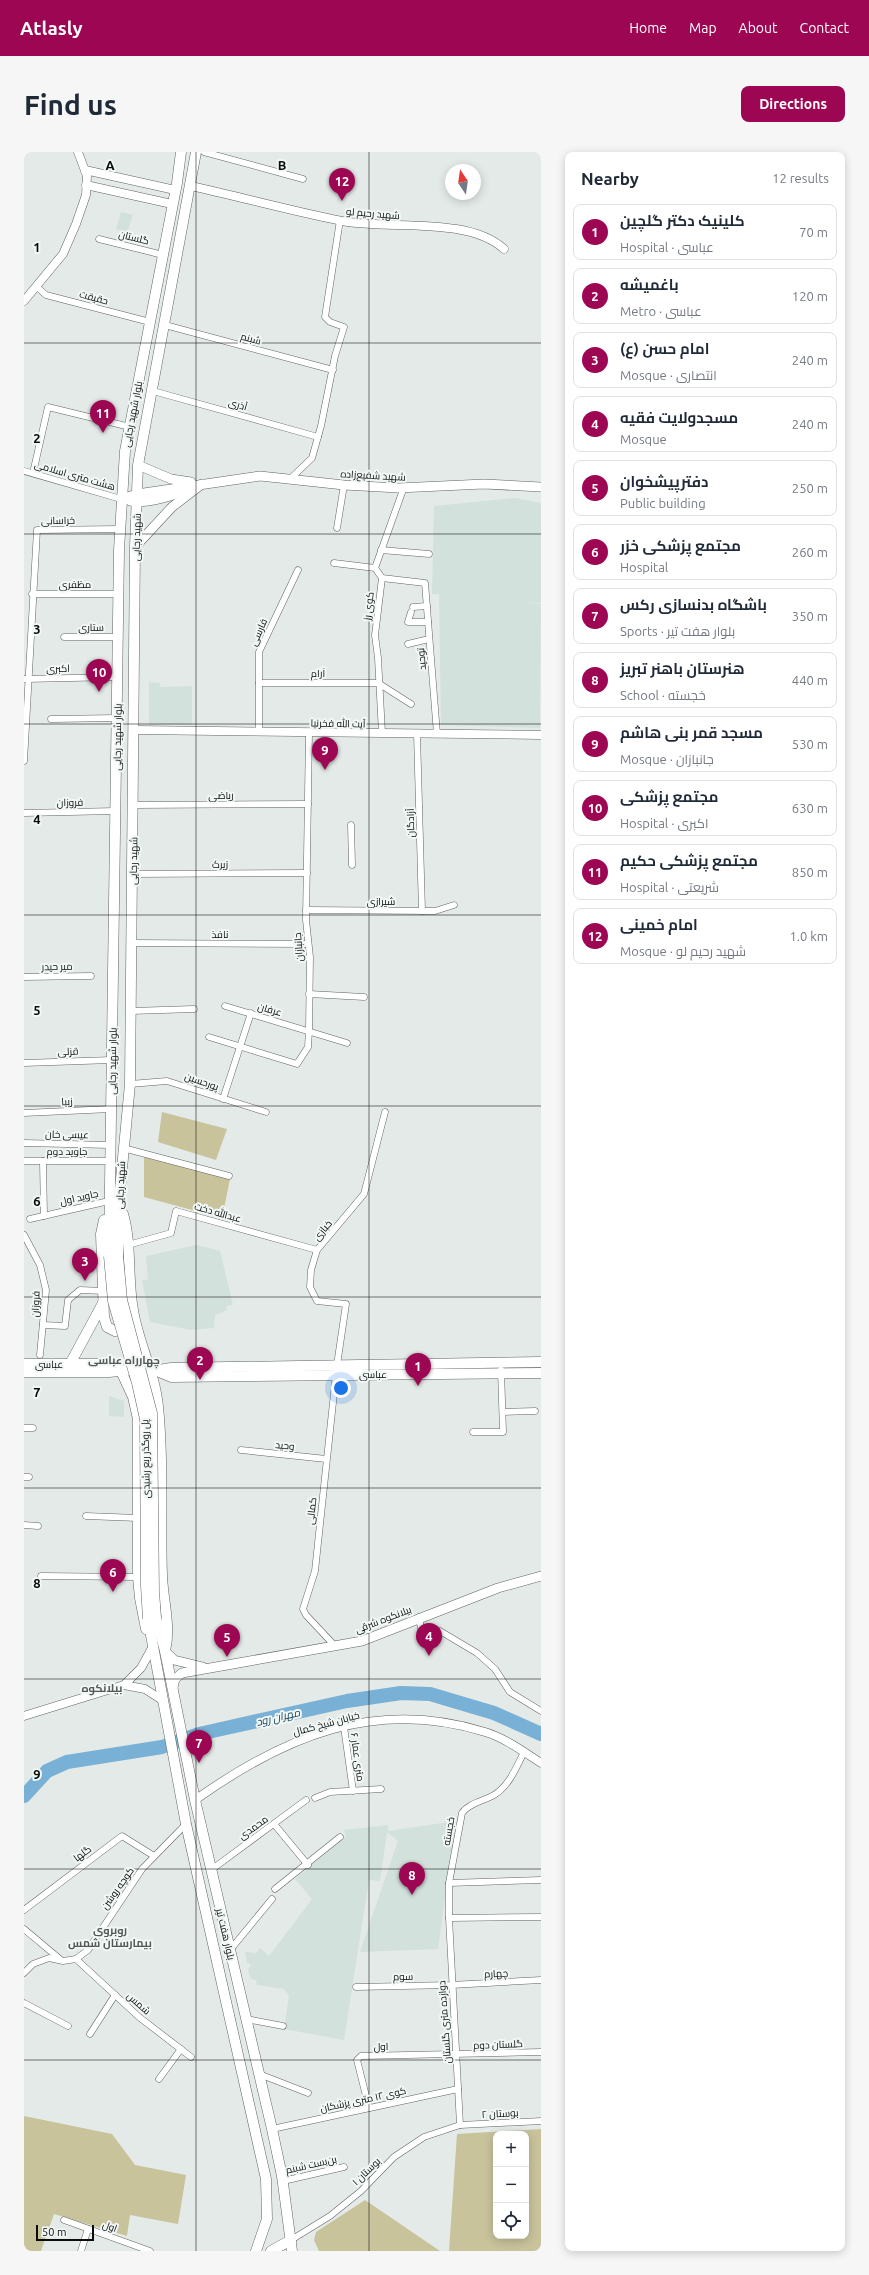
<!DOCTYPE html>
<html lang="en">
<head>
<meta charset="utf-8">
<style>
	:root { --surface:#fff; --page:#f6f6f7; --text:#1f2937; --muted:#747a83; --line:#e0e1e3; --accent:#9c0653 }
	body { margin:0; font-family:Ubuntu,Cairo,sans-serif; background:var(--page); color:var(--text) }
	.controls { position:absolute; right:12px; bottom:12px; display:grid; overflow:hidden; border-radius:8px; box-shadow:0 2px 10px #0003 }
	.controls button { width:36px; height:36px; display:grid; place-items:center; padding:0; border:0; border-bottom:1px solid var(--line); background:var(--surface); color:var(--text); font:20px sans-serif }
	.compass { position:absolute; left:421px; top:12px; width:36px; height:36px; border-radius:50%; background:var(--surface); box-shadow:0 2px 10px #0003; rotate:347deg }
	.scale { position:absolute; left:12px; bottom:10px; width:58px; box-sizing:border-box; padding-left:4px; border:2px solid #0b0d0c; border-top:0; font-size:11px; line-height:14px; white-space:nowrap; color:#0b0d0c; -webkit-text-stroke:3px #f1f7f5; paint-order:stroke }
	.you { position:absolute; left:317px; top:1236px; width:14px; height:14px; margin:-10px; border:3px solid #fff; border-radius:50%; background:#1a73e8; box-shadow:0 0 0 6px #1a73e833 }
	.badge { display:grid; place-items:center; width:26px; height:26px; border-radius:50%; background:var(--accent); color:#fff; font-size:13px; font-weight:700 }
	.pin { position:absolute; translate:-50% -33px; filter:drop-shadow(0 1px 2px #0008) }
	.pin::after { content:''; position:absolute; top:21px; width:14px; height:12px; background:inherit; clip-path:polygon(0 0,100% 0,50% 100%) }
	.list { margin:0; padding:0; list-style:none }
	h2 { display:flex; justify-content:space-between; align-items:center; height:52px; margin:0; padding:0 16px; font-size:17px }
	h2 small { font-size:13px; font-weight:400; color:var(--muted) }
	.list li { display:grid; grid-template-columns:26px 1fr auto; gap:12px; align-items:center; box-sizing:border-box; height:56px; margin:0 8px 8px; padding:0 8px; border:1px solid var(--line); border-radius:8px }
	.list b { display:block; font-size:15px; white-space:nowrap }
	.list p { margin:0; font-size:13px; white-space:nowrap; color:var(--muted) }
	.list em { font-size:13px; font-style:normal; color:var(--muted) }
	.icon { flex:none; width:22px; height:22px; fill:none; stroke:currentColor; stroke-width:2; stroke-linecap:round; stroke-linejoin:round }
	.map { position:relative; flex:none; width:517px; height:2099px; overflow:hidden; border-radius:8px }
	header { display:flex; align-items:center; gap:24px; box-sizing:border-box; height:56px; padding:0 20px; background:var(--accent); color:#fff }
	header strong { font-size:19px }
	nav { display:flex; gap:22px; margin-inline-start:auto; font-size:14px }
	.intro { display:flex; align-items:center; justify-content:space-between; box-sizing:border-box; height:96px; padding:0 24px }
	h1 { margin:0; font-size:28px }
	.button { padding:10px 18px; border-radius:8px; background:var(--accent); color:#fff; font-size:14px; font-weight:700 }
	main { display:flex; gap:24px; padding:0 24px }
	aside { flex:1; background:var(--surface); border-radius:8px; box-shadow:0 2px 10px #0003 }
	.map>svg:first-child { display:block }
	.built { fill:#d2e1db }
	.green { fill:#c8c39b; fill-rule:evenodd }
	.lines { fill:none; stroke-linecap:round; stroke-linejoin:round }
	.river { stroke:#79b1d6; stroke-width:14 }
	.minor-casing { stroke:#5f6462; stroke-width:7 }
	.tertiary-casing { stroke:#5f6462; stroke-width:9 }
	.secondary-casing { stroke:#5f6462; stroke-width:10 }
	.primary-casing { stroke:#5f6462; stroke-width:11 }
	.trunk-casing { stroke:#5f6462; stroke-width:11 }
	.minor { stroke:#fff; stroke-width:6 }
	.tertiary { stroke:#fff; stroke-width:8 }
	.secondary { stroke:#fff; stroke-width:9 }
	.primary { stroke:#fff; stroke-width:10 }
	.trunk { stroke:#fff; stroke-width:10 }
	.trunk-bridge-casing { stroke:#5f6462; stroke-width:11; stroke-linecap:butt }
	.trunk-bridge { stroke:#fff; stroke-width:10 }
	.grid { fill:none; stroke:#0b0d0c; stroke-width:1; stroke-opacity:0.55 }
	.labels { text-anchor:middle; stroke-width:4; stroke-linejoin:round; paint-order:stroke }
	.street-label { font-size:10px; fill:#0b0d0c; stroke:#f1f7f5 }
	.neighbourhood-label { font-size:11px; font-weight:bold; fill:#545957; stroke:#f1f7f5 }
	.water-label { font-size:11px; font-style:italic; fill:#113e58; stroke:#f1f7f5 }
	.grid-label { font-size:13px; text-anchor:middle; font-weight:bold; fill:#0b0d0c; stroke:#f1f7f5; stroke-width:4; stroke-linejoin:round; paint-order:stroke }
</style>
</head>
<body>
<header>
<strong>Atlasly</strong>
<nav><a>Home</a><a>Map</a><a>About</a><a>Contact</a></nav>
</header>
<div class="intro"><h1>Find us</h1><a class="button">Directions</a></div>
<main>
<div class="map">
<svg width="517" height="2099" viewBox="0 0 517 2099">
	<rect width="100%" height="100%" fill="#e4eae7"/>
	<g class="built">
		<path d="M97 60 109 63 103 81 92 77Z"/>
		<path d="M491 346 517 351V451L500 450 517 452 516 576 417 573 415 442H408L410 354Z"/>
		<path d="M125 530 136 531V535L168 534V573H125Z"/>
		<path d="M173 1093 196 1099 209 1153 202 1154 203 1158 191 1163 190 1176 167 1178 126 1170 118 1128H124L122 1104Z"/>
		<path d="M85 1244 100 1249V1265L85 1264Z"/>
		<path d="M432 1669 414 1797 336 1800 374 1689 363 1680 356 1729 345 1728 320 1888 260 1877 265 1844 260 1837 233 1833 232 1828 227 1827 224 1818 227 1812 223 1811 221 1800 232 1801 236 1796 245 1804 288 1747 271 1727 322 1684 320 1678 364 1673V1679Z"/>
	</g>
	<g class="green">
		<path d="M138 960 203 977 192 1008 134 990Z"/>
		<path d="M120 1005 206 1027 198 1066 120 1045Z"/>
		<path d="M0 1964 88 1982 111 2013 162 2023 154 2072 106 2063 103 2084 30 2062 17 2099H0Z"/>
		<path d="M517 1977V2099H425L433 1982ZM472 1982H502V2084H472Z"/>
		<path d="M341 2048 416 2099H295L290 2088 292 2080Z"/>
	</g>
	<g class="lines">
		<path class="river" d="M0 1644 23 1619 43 1610 138 1595 175 1582 323 1549 377 1541 406 1542 470 1561 517 1582"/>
		<g class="minor-casing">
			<g id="minor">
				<path d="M180 0 279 27"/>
				<path d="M75 87 139 103"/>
				<path d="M13 135 22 143 126 170"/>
				<path d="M141 173 309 218"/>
				<path d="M129 239 294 285"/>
				<path d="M0 319 97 347"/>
				<path d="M9 321 24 255 106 275"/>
				<path d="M266 327 288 306 297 274 311 204 320 175 306 170 301 165 316 68"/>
				<path d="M313 376 320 333"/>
				<path d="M357 398 405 402"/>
				<path d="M310 411 351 416"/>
				<path d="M358 426 401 431 413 582"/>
				<path d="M8 442H94"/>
				<path d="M389 455 403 454"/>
				<path d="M387 460 384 470H404"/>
				<path d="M40 485H94"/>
				<path d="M384 492 405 487"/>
				<path d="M1 527 93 525"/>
				<path d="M235 531H354L387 552"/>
				<path d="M27 567 93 566"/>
				<path d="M235 580V500L274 418"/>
				<path d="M358 581 354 506 351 483 358 426 351 416 380 335"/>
				<path d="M393 582 398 759"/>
				<path d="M0 609 13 378 96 377"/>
				<path d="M110 653 284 652"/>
				<path d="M0 661 91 659"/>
				<path d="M327 673 328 713"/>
				<path d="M109 722 283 721"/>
				<path d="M282 758 411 759 430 753"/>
				<path d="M108 791 284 792"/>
				<path d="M0 825 67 824"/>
				<path d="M285 842 340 845"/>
				<path d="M201 854 323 891"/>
				<path d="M107 859 170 857"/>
				<path d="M185 885 273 912 284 895 285 878 286 805 282 768 285 581"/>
				<path d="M0 911 88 908"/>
				<path d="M106 932 143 929 242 960"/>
				<path d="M199 947 227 861"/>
				<path d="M0 961 87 957"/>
				<path d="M0 991 86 993"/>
				<path d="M99 996 205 1024"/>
				<path d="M0 1009H86"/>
				<path d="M19 1009 20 1064"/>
				<path d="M6 1067 85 1049"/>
				<path d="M0 1083 16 1113 22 1138 16 1203"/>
				<path d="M104 1093 147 1081 152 1059 293 1098"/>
				<path d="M19 1173 41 1174 44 1148 56 1138 80 1139"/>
				<path d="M479 1260 511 1259"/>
				<path d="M0 1276H9"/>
				<path d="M449 1280H479L477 1218"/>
				<path d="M217 1298 302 1307"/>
				<path d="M0 1325H5"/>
				<path d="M62 1364 114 1366"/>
				<path d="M0 1373 14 1374"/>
				<path d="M17 1424 114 1425"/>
				<path d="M395 1465 397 1476 416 1479 453 1501 471 1517 486 1540 517 1559"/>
				<path d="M311 1494 282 1463 279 1457 291 1419 313 1213 322 1152 293 1149 286 1135 287 1118 293 1098 340 1042 361 960"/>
				<path d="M320 1575 329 1639"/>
				<path d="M291 1646 306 1640 357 1637"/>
				<path d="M250 1672 284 1713"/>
				<path d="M187 1718 282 1648"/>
				<path d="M425 1731 517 1728"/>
				<path d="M251 1737 316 1685"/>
				<path d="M0 1758 98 1684 130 1704"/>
				<path d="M425 1766 517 1765"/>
				<path d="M0 1777 37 1808"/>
				<path d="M206 1798 248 1747"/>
				<path d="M52 1807 115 1865 167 1905"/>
				<path d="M0 1821 9 1812 25 1806 39 1809 52 1807 64 1798 118 1717 162 1672"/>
				<path d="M332 1835 427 1833 517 1828"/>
				<path d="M0 1851 44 1874"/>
				<path d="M222 1867 259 1874"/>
				<path d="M66 1882 91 1843"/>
				<path d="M235 1922 284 1941"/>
				<path d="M135 1927 157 1897"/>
				<path d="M345 1956 333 1908 337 1904 517 1900"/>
				<path d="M436 1973 425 1766V1731L438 1661C445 1651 460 1649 470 1643 485 1634 492 1616 500 1600"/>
				<path d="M248 1977 434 1937"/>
				<path d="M259 2029 320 2015"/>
				<path d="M40 2068 126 2099"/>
				<path d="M267 2088 306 2064 337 2039 370 2005 400 1985 436 1973 517 1969"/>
				<path d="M57 2099 64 2077"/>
			</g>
		</g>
		<g class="tertiary-casing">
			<g id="tertiary">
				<path d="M61 18 151 38"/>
				<path d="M62 33 148 52"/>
				<path d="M167 34C217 45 267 59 318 69 366 78 444 64 480 97"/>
				<path d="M0 149 39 102 52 72 62 43 63 24 54 0"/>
				<path d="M111 578 517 583"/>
				<path d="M100 1533 121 1537 138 1548"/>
				<path d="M0 1564 100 1533 117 1516 128 1496"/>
				<path d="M171 1648C261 1584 351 1546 461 1580 481 1586 500 1600 517 1611"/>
			</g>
		</g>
		<g class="secondary-casing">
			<g id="secondary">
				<path d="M114 313 147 327 167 330"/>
				<path d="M97 347 113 342 236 324 320 333 374 336 460 332 517 335"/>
				<path d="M106 349C124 352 147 344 164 338"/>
				<path d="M111 395 148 355 178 332"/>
				<path d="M141 1499 150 1508 179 1515"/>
				<path d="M149 1535 151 1527 158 1521 338 1489 474 1436 517 1424"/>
			</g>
		</g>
		<g class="primary-casing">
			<g id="primary">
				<path d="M0 1212H87L96 1217"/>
				<path d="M135 1218 147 1216 517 1210"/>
				<path d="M0 1220H85L126 1216 147 1225 517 1221"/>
			</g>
		</g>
		<g class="trunk-casing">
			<g id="trunk">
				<path d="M99 1062C108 1093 103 1126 109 1158 114 1191 131 1221 134 1255 140 1311 136 1368 138 1424 139 1449 147 1475 141 1499"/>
				<path d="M80 1068 77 1082 80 1165 83 1175 91 1179 104 1177"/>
				<path d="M85 1104 95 398 101 299 153 31 157 0"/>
				<path d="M94 1104 95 1048 106 932 111 395 114 313 172 0"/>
				<path d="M46 1212 79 1151"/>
				<path d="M96 1217 109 1245 114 1267V1425L116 1446 122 1477"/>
				<path d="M132 1466 141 1499 171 1648 248 1977 258 2024 268 2099"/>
				<path d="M124 1467 162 1672 242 2027 243 2067 232 2099"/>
				<path d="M247 2099 267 2088"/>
			</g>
		</g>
		<use href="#minor" class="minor"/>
		<use href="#tertiary" class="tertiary"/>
		<use href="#secondary" class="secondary"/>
		<use href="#primary" class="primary"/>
		<use href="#trunk" class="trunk"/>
		<g class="trunk-bridge-casing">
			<g id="trunk-bridge">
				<path d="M85 1104 89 1149 113 1231 121 1267 122 1434 124 1467"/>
				<path d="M94 1104 98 1148 128 1261 130 1440 132 1466"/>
			</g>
		</g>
		<use href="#trunk-bridge" class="trunk-bridge"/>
	</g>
	<path class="grid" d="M172 0V2099M345 0V2099M0 191H517M0 382H517M0 572H517M0 763H517M0 954H517M0 1145H517M0 1336H517M0 1527H517M0 1717H517M0 1908H517"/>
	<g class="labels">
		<g class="street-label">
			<text transform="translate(349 61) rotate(5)" y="4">شهید رحیم لو</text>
			<text transform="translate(110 85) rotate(14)" y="4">گلستان</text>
			<text transform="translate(70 145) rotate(15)" y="4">حقیقت</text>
			<text transform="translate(227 186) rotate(15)" y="4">شبنم</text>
			<text transform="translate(214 252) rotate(16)" y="4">آذری</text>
			<text transform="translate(108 262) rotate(-79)" y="4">بلوار شهید رجایی</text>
			<text transform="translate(51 323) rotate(16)" y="4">هشت متری اسلامی</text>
			<text transform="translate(349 323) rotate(3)" y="4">شهید شفیع‌زاده</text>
			<text transform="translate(34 368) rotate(-1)" y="4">خراسانی</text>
			<text transform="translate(112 385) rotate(-88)" y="4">شهید رجایی</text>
			<text x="51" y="436">مظفری</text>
			<text transform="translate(344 454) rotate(-83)" y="4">کوی رز</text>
			<text transform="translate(67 475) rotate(-1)" y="4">ستاری</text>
			<text transform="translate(234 480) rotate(-66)" y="4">فارسی</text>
			<text transform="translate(397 507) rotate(-95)" y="4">توحید</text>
			<text transform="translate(34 516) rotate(-1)" y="4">اکبری</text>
			<text x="294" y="525">آرام</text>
			<text transform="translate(314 571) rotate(1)" y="4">آیت الله فخرنیا</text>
			<text transform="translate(93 585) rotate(-89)" y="4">بلوار شهید رجایی</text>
			<text x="197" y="647">ریاضی</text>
			<text transform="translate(46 650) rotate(-1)" y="4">فروزان</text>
			<text transform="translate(386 671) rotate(-91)" y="4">آزادگان</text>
			<text transform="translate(109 709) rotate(-89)" y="4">شهید رجایی</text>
			<text x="196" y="716">زیرک</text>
			<text x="357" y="753">شیرازی</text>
			<text x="196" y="786">نافذ</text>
			<text transform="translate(274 795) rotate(-94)" y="4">جانبازان</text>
			<text transform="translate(33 814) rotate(-1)" y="4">میر حیدر</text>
			<text transform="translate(246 857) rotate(16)" y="4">عرفان</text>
			<text transform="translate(44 899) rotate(-2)" y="4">قزلی</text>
			<text transform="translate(88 909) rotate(-89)" y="4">بلوار شهید رجایی</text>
			<text transform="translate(178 929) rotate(19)" y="4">پورحسین</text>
			<text transform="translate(43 949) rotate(-3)" y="4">زیبا</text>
			<text transform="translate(43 982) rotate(1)" y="4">عیسی خان</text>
			<text x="43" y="1003">جاوید دوم</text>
			<text transform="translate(96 1033) rotate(-87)" y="4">شهید رجایی</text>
			<text transform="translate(55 1045) rotate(-13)" y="4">جاوید اول</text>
			<text transform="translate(194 1060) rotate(16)" y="4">عبدالله دخت</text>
			<text transform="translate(298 1078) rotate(-50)" y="4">خبازی</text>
			<text transform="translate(11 1152) rotate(-87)" y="4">فروزان</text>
			<text transform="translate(25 1212) rotate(-1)" y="4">عباسى</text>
			<text x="349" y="1226">عباسى</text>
			<text transform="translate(261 1293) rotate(6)" y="4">وحید</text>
			<text transform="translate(121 1307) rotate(-91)" y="4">پل روگذر ربع رشیدی</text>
			<text transform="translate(287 1359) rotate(-84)" y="4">کمالی</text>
			<text transform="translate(359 1467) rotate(-21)" y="4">بیلانکوه شرقی</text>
			<text transform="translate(302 1571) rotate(-15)" y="4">خیابان شیخ کمال</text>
			<text transform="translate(334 1605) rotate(82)" y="4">۶ متری عمار</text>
			<text transform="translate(229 1675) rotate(-36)" y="4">محمدی</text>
			<text transform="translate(424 1679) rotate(-80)" y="4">خجسته</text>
			<text transform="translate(58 1701) rotate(-37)" y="4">گلها</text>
			<text transform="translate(93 1736) rotate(-55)" y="4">کوچه روشن</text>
			<text transform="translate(202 1782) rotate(77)" y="4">بلوار هفت تیر</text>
			<text transform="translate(472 1821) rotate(-3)" y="4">چهارم</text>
			<text transform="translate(379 1824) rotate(-1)" y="4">سوم</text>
			<text transform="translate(115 1851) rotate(42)" y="4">شمس</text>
			<text transform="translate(420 1870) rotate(-94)" y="4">دوازده متری گلستان</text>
			<text transform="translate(474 1892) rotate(-2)" y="4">گلستان دوم</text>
			<text transform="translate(357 1894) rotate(-1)" y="4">اول</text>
			<text transform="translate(339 1947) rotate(-12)" y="4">کوی ۱۲ متری پزشکان</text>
			<text transform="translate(476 1961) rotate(-3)" y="4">بوستان ۲</text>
			<text transform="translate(287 2012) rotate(-13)" y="4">بن‌بست شبنم</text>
			<text transform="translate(342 2019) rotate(-44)" y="4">بوستان ۱</text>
			<text transform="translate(86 2074) rotate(20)" y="4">اول</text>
		</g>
		<g class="neighbourhood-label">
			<text x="100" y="1212">چهارراه عباسی</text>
			<text x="78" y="1540">بیلانکوه</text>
			<text x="86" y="1782">روبروی<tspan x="86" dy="13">بیمارستان شمس</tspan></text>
		</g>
		<g class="water-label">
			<text transform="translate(254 1565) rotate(-13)" y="4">مهران رود</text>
		</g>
	</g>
	<g class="grid-label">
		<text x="86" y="18">A</text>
		<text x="258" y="18">B</text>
		<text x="13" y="100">1</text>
		<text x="13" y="291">2</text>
		<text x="13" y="482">3</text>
		<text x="13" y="672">4</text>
		<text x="13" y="863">5</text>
		<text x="13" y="1054">6</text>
		<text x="13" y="1245">7</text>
		<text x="13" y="1436">8</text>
		<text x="13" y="1627">9</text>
	</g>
</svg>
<div class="controls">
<button>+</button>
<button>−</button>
<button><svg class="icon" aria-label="locate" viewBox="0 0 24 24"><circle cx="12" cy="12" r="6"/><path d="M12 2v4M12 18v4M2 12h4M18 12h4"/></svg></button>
</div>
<svg class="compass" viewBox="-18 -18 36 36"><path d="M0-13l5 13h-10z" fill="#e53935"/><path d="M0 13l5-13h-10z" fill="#747a83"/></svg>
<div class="scale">50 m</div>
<div class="you"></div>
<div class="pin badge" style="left:394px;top:1234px">1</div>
<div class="pin badge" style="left:176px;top:1228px">2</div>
<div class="pin badge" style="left:61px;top:1129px">3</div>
<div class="pin badge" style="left:405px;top:1504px">4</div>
<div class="pin badge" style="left:203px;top:1505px">5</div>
<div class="pin badge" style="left:89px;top:1440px">6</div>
<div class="pin badge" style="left:175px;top:1611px">7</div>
<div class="pin badge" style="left:388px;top:1743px">8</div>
<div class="pin badge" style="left:301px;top:618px">9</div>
<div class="pin badge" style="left:75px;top:540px">10</div>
<div class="pin badge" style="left:79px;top:281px">11</div>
<div class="pin badge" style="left:318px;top:49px">12</div>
</div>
<aside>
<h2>Nearby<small>12 results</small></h2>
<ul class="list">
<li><span class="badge">1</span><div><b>کلینیک دکتر گلچین</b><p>Hospital · عباسى</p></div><em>70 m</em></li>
<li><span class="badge">2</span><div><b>باغمیشه</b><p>Metro · عباسى</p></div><em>120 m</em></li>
<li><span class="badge">3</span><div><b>امام حسن (ع)</b><p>Mosque · انتصاری</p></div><em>240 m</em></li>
<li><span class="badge">4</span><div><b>مسجدولایت فقیه</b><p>Mosque</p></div><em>240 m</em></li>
<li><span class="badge">5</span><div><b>دفترپیشخوان</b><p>Public building</p></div><em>250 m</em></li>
<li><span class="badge">6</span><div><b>مجتمع پزشکی خزر</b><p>Hospital</p></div><em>260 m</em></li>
<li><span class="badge">7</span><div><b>باشگاه بدنسازی رکس</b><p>Sports · بلوار هفت تیر</p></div><em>350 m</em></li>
<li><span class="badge">8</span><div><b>هنرستان باهنر تبریز</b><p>School · خجسته</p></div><em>440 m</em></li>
<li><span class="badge">9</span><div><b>مسجد قمر بنی هاشم</b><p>Mosque · جانبازان</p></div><em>530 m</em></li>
<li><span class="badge">10</span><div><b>مجتمع پزشکی</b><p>Hospital · اکبری</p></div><em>630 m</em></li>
<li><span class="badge">11</span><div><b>مجتمع پزشکی حکیم</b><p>Hospital · شریعتی</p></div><em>850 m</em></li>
<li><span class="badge">12</span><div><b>امام خمینی</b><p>Mosque · شهید رحیم لو</p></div><em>1.0 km</em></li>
</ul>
</aside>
</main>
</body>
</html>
